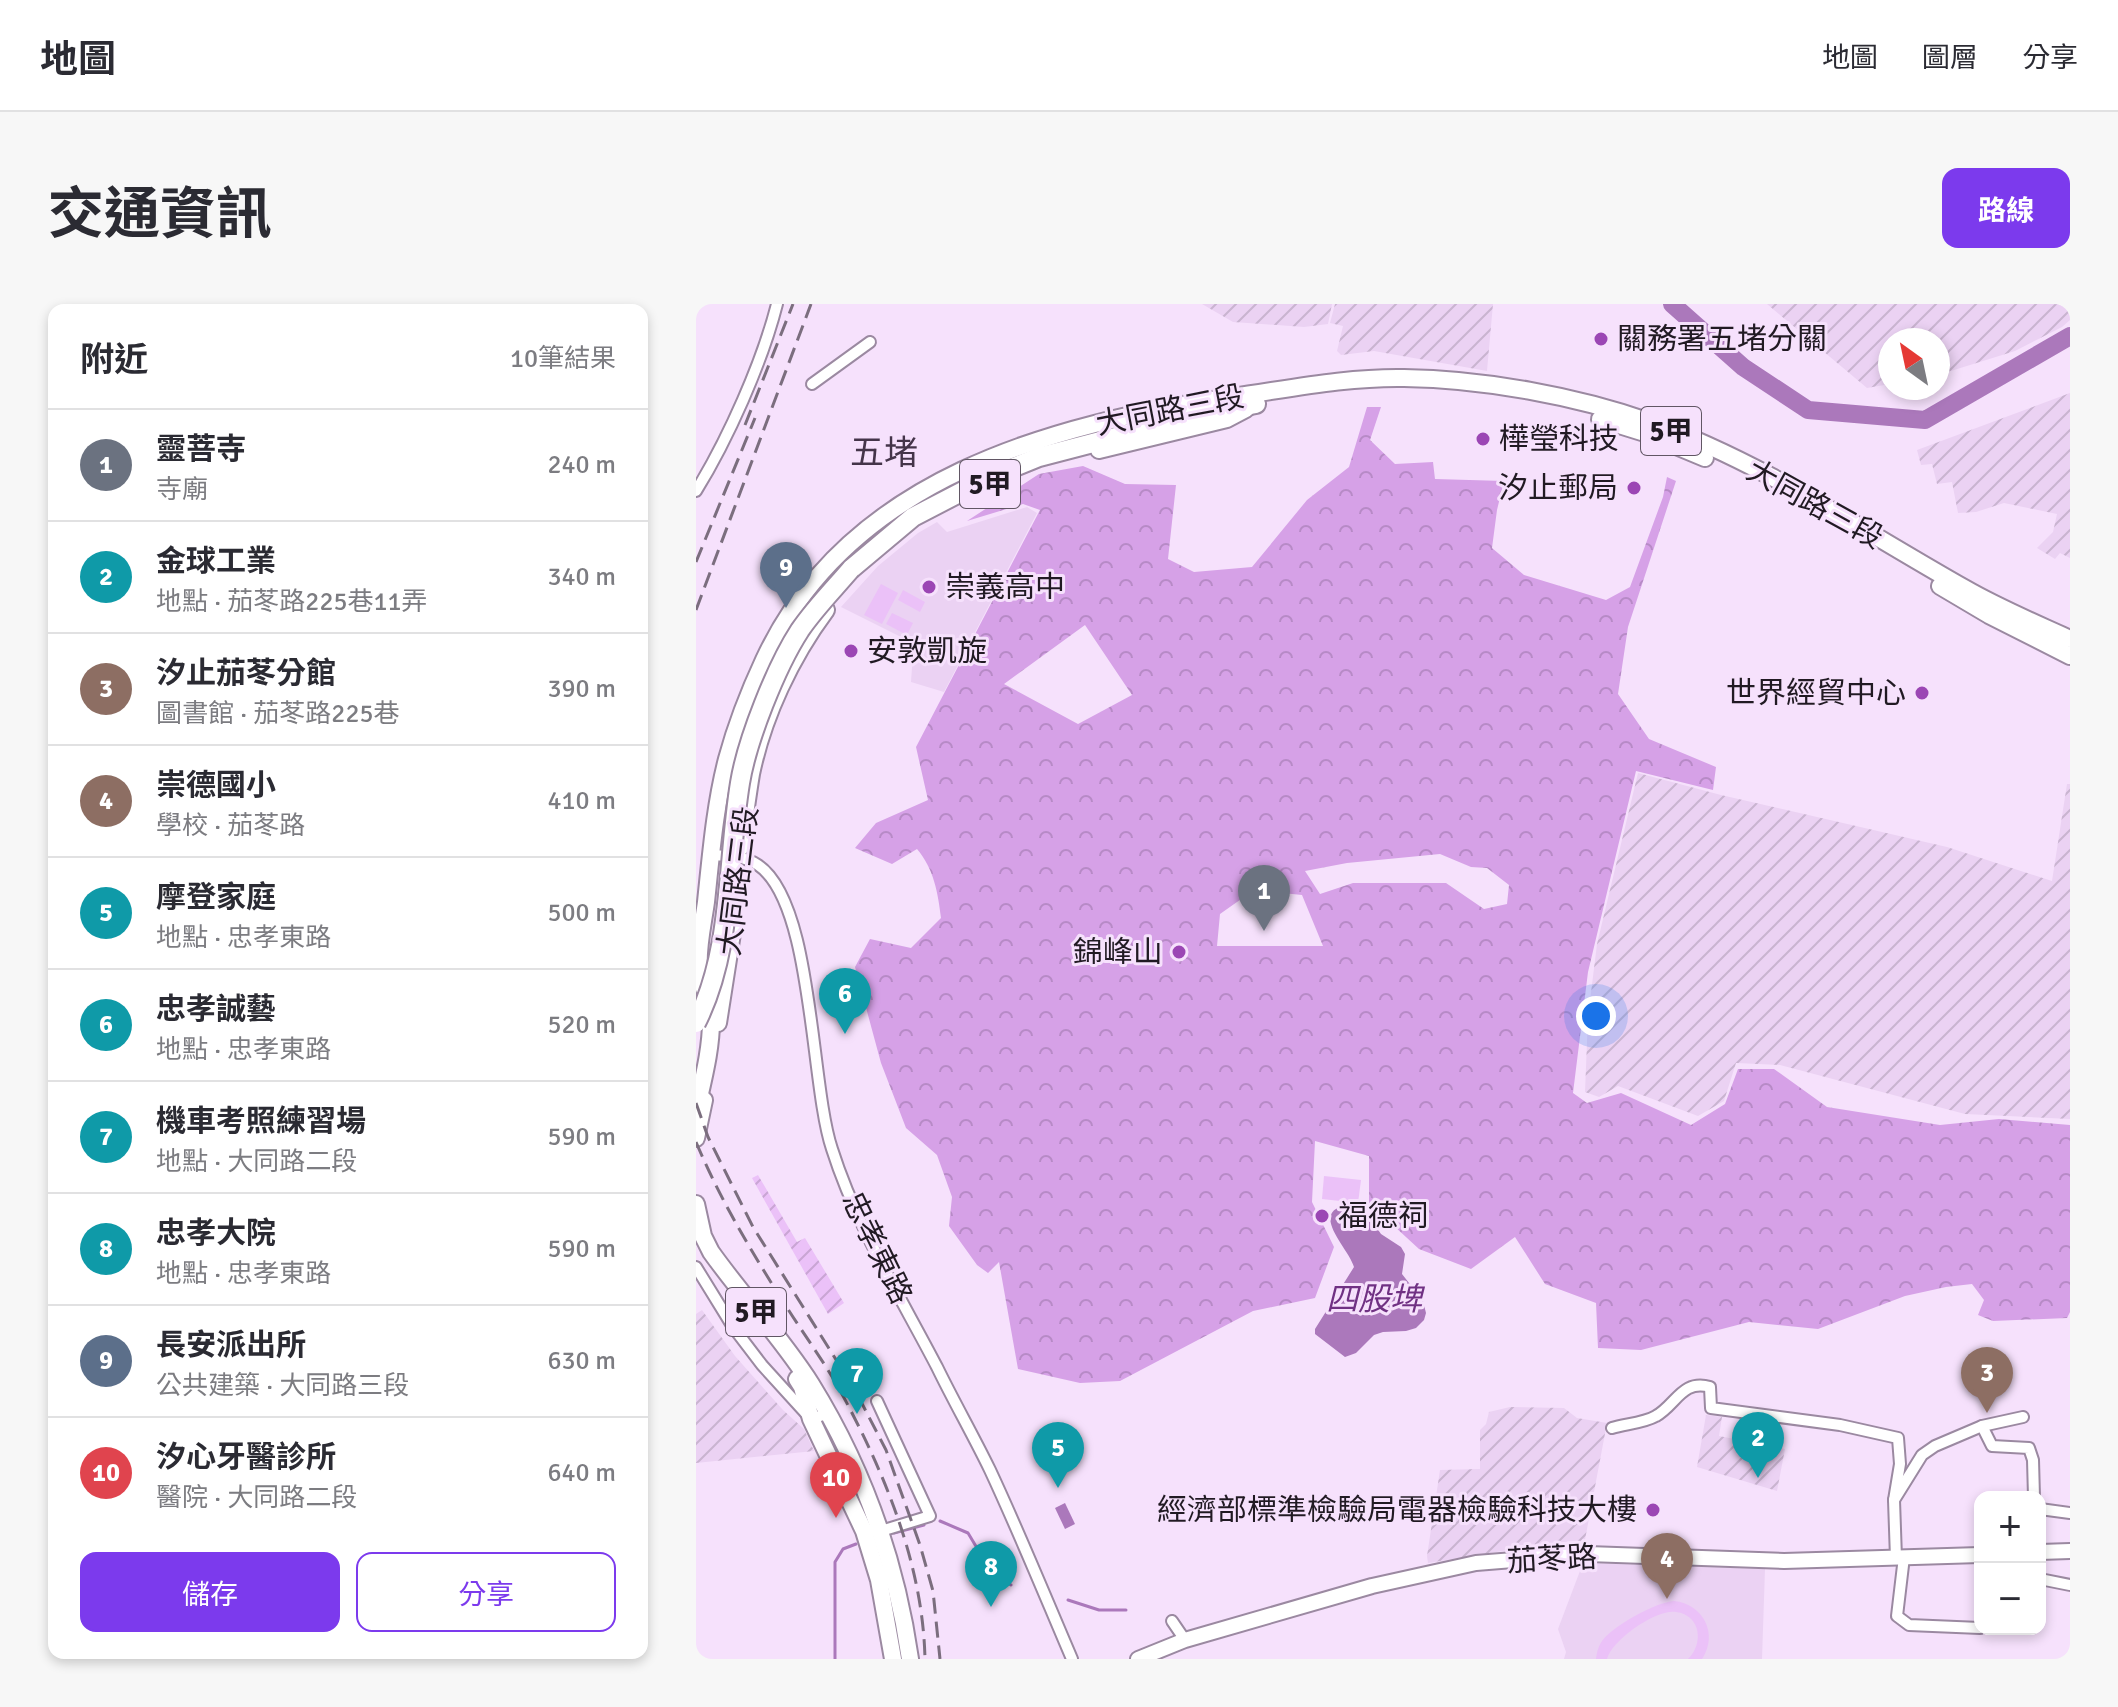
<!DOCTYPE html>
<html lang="zh-TW">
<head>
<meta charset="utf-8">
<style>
	:root { --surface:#fff; --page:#f7f7f7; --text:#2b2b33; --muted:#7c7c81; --line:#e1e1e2; --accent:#7c3aed }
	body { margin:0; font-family:Signika,"Noto Sans TC",sans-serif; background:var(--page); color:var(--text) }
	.controls { position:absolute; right:24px; bottom:24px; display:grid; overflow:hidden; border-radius:16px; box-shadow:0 4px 12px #0003 }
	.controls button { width:72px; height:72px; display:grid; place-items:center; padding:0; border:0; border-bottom:2px solid var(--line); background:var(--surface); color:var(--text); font:40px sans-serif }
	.compass { position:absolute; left:1182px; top:24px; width:72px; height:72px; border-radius:50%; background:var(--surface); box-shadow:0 4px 12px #0003; rotate:327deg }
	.you { position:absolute; left:900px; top:712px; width:28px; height:28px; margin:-20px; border:6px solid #fff; border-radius:50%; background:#1a73e8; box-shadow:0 0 0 12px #1a73e833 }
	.badge { display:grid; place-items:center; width:52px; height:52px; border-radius:50%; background:var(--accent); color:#fff; font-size:26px; font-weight:700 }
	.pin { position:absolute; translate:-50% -66px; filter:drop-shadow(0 2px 4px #0008) }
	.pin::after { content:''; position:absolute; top:42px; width:28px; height:24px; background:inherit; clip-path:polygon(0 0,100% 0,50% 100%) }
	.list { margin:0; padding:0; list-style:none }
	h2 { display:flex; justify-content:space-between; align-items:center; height:104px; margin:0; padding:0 32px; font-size:34px }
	h2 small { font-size:26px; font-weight:400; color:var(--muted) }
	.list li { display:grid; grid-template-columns:52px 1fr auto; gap:24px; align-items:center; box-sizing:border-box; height:112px; padding:0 32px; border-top:2px solid var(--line) }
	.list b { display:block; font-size:30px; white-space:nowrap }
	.list p { margin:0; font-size:26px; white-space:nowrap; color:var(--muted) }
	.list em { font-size:26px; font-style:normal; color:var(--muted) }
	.actions { display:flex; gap:16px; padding:24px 32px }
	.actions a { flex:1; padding:18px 0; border:2px solid var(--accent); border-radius:16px; text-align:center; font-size:28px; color:var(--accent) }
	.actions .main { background:var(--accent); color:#fff }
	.map { position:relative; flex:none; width:1374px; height:1355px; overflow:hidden; border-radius:16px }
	header { display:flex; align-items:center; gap:48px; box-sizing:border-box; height:112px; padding:0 40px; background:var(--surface); border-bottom:2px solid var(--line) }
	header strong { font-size:38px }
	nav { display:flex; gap:44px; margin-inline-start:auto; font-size:28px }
	.intro { display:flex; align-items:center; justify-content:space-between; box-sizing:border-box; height:192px; padding:0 48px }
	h1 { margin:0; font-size:56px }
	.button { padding:20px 36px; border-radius:16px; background:var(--accent); color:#fff; font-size:28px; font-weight:700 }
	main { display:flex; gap:48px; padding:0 48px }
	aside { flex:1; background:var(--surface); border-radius:16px; box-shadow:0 4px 12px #0003 }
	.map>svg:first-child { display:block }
	.built { fill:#ebd2f3 }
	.industrial { fill:url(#industrial-furrows) }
	.forest { fill:url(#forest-crowns); fill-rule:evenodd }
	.garden { fill:url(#garden-furrows) }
	.pitch { fill:#ebc1f8 }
	.water { fill:#ab78bb }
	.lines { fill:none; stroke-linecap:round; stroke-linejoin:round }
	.stream { stroke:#ab78bb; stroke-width:3 }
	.river { stroke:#ab78bb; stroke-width:18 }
	.street-casing { stroke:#9b89a1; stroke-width:14 }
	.secondary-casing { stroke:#9b89a1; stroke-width:18 }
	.primary-casing { stroke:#9b89a1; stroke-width:20 }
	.highway-casing { stroke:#9b89a1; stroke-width:22 }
	.street { stroke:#fff; stroke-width:10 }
	.secondary { stroke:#fff; stroke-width:14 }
	.primary { stroke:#fff; stroke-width:16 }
	.highway { stroke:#fff; stroke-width:18 }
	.rail { stroke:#7b6e7e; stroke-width:3; stroke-dasharray:16 8; stroke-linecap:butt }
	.highway-bridge-casing { stroke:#9b89a1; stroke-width:22; stroke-linecap:butt }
	.highway-bridge { stroke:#fff; stroke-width:18 }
	.poi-dot { fill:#9b46b4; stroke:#f6e1fc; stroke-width:3 }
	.labels { text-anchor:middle; stroke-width:6; stroke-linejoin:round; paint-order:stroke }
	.shield { fill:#f6e1fc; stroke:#615664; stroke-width:2 }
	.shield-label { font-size:28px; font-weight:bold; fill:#211a23 }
	.poi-label { font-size:30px; fill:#211a23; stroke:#f6e1fc; text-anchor:start }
	.street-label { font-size:30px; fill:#211a23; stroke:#f6e1fc }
	.water-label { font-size:32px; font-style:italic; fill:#703183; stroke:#f6e1fc }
	.quarter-label { font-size:34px; fill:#443449; stroke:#f6e1fc }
</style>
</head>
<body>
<header>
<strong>地圖</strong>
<nav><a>地圖</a><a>圖層</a><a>分享</a></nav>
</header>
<div class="intro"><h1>交通資訊</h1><a class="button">路線</a></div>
<main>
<aside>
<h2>附近<small>10筆結果</small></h2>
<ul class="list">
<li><span class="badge" style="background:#6b7280">1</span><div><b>靈菩寺</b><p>寺廟</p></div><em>240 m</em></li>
<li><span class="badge" style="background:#0f9aa8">2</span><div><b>金球工業</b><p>地點 · 茄苳路225巷11弄</p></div><em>340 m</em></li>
<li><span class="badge" style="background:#8d6e63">3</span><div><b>汐止茄苳分館</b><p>圖書館 · 茄苳路225巷</p></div><em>390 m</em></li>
<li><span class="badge" style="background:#8d6e63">4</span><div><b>崇德國小</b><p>學校 · 茄苳路</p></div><em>410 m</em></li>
<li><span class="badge" style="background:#0f9aa8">5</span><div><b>摩登家庭</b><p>地點 · 忠孝東路</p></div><em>500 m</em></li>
<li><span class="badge" style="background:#0f9aa8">6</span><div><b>忠孝誠藝</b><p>地點 · 忠孝東路</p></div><em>520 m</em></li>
<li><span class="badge" style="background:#0f9aa8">7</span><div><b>機車考照練習場</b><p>地點 · 大同路二段</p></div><em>590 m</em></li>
<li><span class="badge" style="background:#0f9aa8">8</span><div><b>忠孝大院</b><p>地點 · 忠孝東路</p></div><em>590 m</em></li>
<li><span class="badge" style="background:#5c6f8a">9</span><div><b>長安派出所</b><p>公共建築 · 大同路三段</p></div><em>630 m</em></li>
<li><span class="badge" style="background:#e0444e">10</span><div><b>汐心牙醫診所</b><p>醫院 · 大同路二段</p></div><em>640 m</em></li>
</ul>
<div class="actions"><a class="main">儲存</a><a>分享</a></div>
</aside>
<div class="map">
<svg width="1374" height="1355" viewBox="0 0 1374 1355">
	<defs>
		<pattern id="industrial-furrows" width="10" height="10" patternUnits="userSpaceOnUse" patternTransform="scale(2)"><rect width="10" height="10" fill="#ebd2f3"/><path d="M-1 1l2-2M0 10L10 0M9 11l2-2" fill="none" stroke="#c9b4d0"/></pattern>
		<pattern id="forest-crowns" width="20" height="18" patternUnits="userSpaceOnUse" patternTransform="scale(2)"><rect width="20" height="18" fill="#d6a1e7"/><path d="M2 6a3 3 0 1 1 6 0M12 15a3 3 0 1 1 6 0" fill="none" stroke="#b78ac6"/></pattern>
		<pattern id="garden-furrows" width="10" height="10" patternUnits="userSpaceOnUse" patternTransform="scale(2)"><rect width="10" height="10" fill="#ebc1f8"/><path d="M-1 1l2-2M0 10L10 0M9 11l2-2" fill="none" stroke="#c9a5d4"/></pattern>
	</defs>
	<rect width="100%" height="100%" fill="#f6e1fc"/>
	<g class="built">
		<path d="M331 203 341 209 248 388 215 378 218 333 209 335 145 303 182 262 222 229 241 218 251 228Z"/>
		<path d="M887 1259 1069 1265 1066 1355H868L870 1348 862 1325Z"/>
	</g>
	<g class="industrial">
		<path d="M506 0H636L632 20 608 23 537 18Z"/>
		<path d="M639 0H797L791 67 678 47 645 51 641 47 647 22 634 19Z"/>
		<path d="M1071 0H1374V16L1366 23 1319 47 1242 71V36H1194V80L1171 84Z"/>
		<path d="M1374 89V254L1364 249 1359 255 1341 244 1357 228 1361 210 1308 199 1280 208 1262 209 1256 178 1241 180 1236 160 1225 161 1221 146Z"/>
		<path d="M942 469 1025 491 1251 543 1356 577 1371 480H1374V815L1269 810 1084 761 1040 759 1028 797 1002 812 922 782 903 793 889 788 892 713 901 640Z"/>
		<path d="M6 1006 39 1052 87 1106 108 1125 118 1147 0 1159V1010Z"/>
		<path d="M814 1103 868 1104 881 1114 911 1119 888 1241 831 1243 732 1259 731 1252 744 1166 784 1165V1126L790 1120 793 1108Z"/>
		<path d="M1010 1111 1026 1113 1023 1132 1089 1145 1081 1187 1001 1163Z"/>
	</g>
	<path class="forest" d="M671 103H685L674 136 699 160 737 158 739 175 808 177 801 206 796 244 828 271 910 296 934 283 967 193 971 173 980 177 932 323 922 390 953 435 1020 463 1017 486 940 467 892 668 877 789 891 799 925 789 995 821 1029 800 1042 765H1078L1131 803 1244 821 1303 815 1374 821V1008L1371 1014 1297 1017 1282 1011 1288 996 1276 980 1250 983 1209 992 1122 1025 1053 1018 945 1046 902 1044 900 999 849 980 819 933 775 965 723 945 673 899V852L619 837 616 898 638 943 619 994 557 1007 424 1077 384 1079 322 1065 303 958 292 969 281 961 253 922 256 893 241 851 210 824 185 759 159 663 174 635 215 644 245 614C242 589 238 565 221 545L196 560 159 544 180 519 232 496 220 443 344 206 327 200 271 217 343 170 387 162 429 180 480 181 472 255 498 268 556 263 611 196 653 163ZM389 321 436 391 382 420 308 380ZM744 550 775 563 791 564 813 581 811 600 788 605 750 579H657L624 590 609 567 651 559ZM558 586 606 591 627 642H521L524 610Z"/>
	<path class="garden" d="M62 871 101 938 109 934 148 999 132 1010 56 874Z"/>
	<g class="pitch">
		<path d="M185 280 202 289 186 320 168 311Z"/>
		<path d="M207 286 229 298 224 308 202 296Z"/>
		<path d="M196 309 217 319 211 331 190 320Z"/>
		<path d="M628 872 665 876 662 899 626 895Z"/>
		<path d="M978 1297C1007 1300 1023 1330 1006 1355H992C1008 1340 1005 1311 980 1308 960 1305 916 1336 911 1355H900C901 1348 902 1343 906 1337 917 1322 960 1298 978 1297Z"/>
	</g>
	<g class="water">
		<path d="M651 901 671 910 685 930 705 943 709 950 706 970 727 997 730 1009 728 1016 720 1024 710 1027 687 1028 678 1031 660 1049 649 1053 619 1030V1025L658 963C653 944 612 908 651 901Z"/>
		<path d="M369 1199 379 1220 369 1225 359 1204Z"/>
	</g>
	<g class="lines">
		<g class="stream">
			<path d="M244 1217 272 1229 296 1269 315 1281"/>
			<path d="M198 1229 228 1221"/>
			<path d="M372 1296 403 1306H430"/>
			<path d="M139 1355V1258L147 1245 160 1240"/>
		</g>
		<path class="river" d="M976 0 1047 63 1112 106 1229 116 1374 32"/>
		<g class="street-casing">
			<g id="street">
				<path d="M116 80 174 38"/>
				<path d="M0 187C32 135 66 59 81 0"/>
				<path d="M15 551C31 552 49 552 62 561 118 599 114 780 136 845 160 921 204 992 241 1063 258 1098 277 1131 294 1166 323 1228 349 1292 376 1355"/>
				<path d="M0 963 37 1023 66 1061 115 1115 130 1110"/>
				<path d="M181 1097 234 1212 185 1227"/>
				<path d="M1286 1122 1296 1142 1333 1144 1337 1156 1338 1193"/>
				<path d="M916 1124C929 1120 948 1119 960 1112 980 1101 986 1075 1014 1083L1015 1104 1144 1121 1202 1134 1204 1160 1198 1196"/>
				<path d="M1344 1205 1374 1209"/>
				<path d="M1208 1253 1201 1312 1213 1321 1284 1324"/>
				<path d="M1200 1254 1198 1196 1226 1151 1239 1142 1286 1122 1327 1113"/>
				<path d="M1344 1275 1374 1281"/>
				<path d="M476 1317 489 1336"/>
			</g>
		</g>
		<g class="secondary-casing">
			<g id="secondary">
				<path d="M1344 1248 1374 1247"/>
				<path d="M442 1355 489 1336 676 1282 780 1259 892 1250 1088 1257 1284 1251"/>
			</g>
		</g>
		<g class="primary-casing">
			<g id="primary">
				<path d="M904 115 949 129 1009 154"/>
				<path d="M403 146 531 115 550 105"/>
				<path d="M1244 282 1293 311 1374 352"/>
				<path d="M44 544C48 519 51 494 55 470 67 412 95 353 130 306"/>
				<path d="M22 719 37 623"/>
				<path d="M0 807C7 776 16 743 15 711 15 696 4 681 3 665 1 644 7 620 10 598 15 551 19 501 31 455 40 422 54 386 68 356 152 174 356 120 536 93 593 85 650 73 708 74 787 75 880 92 954 118 1066 158 1167 227 1270 285 1303 304 1339 319 1374 335"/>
				<path d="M0 834 8 796"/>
				<path d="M0 900 7 932 15 948C47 993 86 1034 115 1080 167 1164 200 1258 214 1355"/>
				<path d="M101 1075 106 1083 115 1115 168 1227 183 1276 197 1355"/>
			</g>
		</g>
		<g class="highway-casing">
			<path id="highway" d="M155 265 217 213 296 172 343 153 512 109 560 100"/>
		</g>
		<use href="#street" class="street"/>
		<use href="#secondary" class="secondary"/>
		<use href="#primary" class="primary"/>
		<use href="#highway" class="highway"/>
		<g class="rail">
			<path d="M49 121 97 0"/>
			<path d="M0 258 59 114"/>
			<path d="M0 306 115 0"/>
			<path d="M0 799 12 833 57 923 159 1086 190 1146 224 1241 237 1287 244 1355"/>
			<path d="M0 838C26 900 61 957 97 1013 114 1039 132 1064 146 1090 190 1172 227 1262 229 1355"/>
		</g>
		<g class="highway-bridge-casing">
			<path id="highway-bridge" d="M0 719C37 646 31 558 44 479 51 436 80 363 104 326 119 304 138 285 155 265"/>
		</g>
		<use href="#highway-bridge" class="highway-bridge"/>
	</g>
	<g class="poi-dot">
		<circle cx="905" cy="35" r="8"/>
		<circle cx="787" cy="135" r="8"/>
		<circle cx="938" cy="184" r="8"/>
		<circle cx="233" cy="283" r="8"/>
		<circle cx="155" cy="347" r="8"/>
		<circle cx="1226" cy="389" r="8"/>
		<circle cx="483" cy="648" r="8"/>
		<circle cx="626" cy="912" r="8"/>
		<circle cx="957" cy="1206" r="8"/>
	</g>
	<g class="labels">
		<g class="shield">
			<rect x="945" y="103" width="60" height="48" rx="6"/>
			<rect x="264" y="156" width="60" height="48" rx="6"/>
			<rect x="30" y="984" width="60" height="48" rx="6"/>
		</g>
		<g class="shield-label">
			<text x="975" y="137">5甲</text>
			<text x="294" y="190">5甲</text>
			<text x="60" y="1018">5甲</text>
		</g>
		<g class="poi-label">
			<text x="921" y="45">關務署五堵分關</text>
			<text x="803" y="145">樺瑩科技</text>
			<text x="922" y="194" text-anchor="end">汐止郵局</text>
			<text x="249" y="293">崇義高中</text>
			<text x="171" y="357">安敦凱旋</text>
			<text x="1210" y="399" text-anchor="end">世界經貿中心</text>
			<text x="467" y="658" text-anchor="end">錦峰山</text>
			<text x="642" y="922">福德祠</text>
			<text x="941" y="1216" text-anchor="end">經濟部標準檢驗局電器檢驗科技大樓</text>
		</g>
		<g class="street-label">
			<text transform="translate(474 106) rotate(-11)" y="10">大同路三段</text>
			<text transform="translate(1119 200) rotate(29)" y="10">大同路三段</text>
			<text transform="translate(42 577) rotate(-83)" y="10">大同路三段</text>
			<text transform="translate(181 944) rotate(64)" y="10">忠孝東路</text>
			<text transform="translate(856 1255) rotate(-3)" y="10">茄苳路</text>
		</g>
		<g class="water-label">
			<text x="678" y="1006">四股埤</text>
		</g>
		<g class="quarter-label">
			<text x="188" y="160">五堵</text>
		</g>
	</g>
</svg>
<div class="controls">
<button>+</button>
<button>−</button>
</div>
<svg class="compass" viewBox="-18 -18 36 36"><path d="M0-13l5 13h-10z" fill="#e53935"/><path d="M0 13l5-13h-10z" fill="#7c7c81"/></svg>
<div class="you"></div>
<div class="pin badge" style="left:568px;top:627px;background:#6b7280">1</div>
<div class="pin badge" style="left:1062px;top:1174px;background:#0f9aa8">2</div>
<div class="pin badge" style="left:1291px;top:1109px;background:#8d6e63">3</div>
<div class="pin badge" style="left:971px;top:1295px;background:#8d6e63">4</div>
<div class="pin badge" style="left:362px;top:1184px;background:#0f9aa8">5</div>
<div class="pin badge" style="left:149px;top:730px;background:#0f9aa8">6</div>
<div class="pin badge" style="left:161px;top:1110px;background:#0f9aa8">7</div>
<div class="pin badge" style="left:295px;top:1303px;background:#0f9aa8">8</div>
<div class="pin badge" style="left:90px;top:304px;background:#5c6f8a">9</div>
<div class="pin badge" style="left:140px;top:1214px;background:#e0444e">10</div>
</div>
</main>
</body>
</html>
